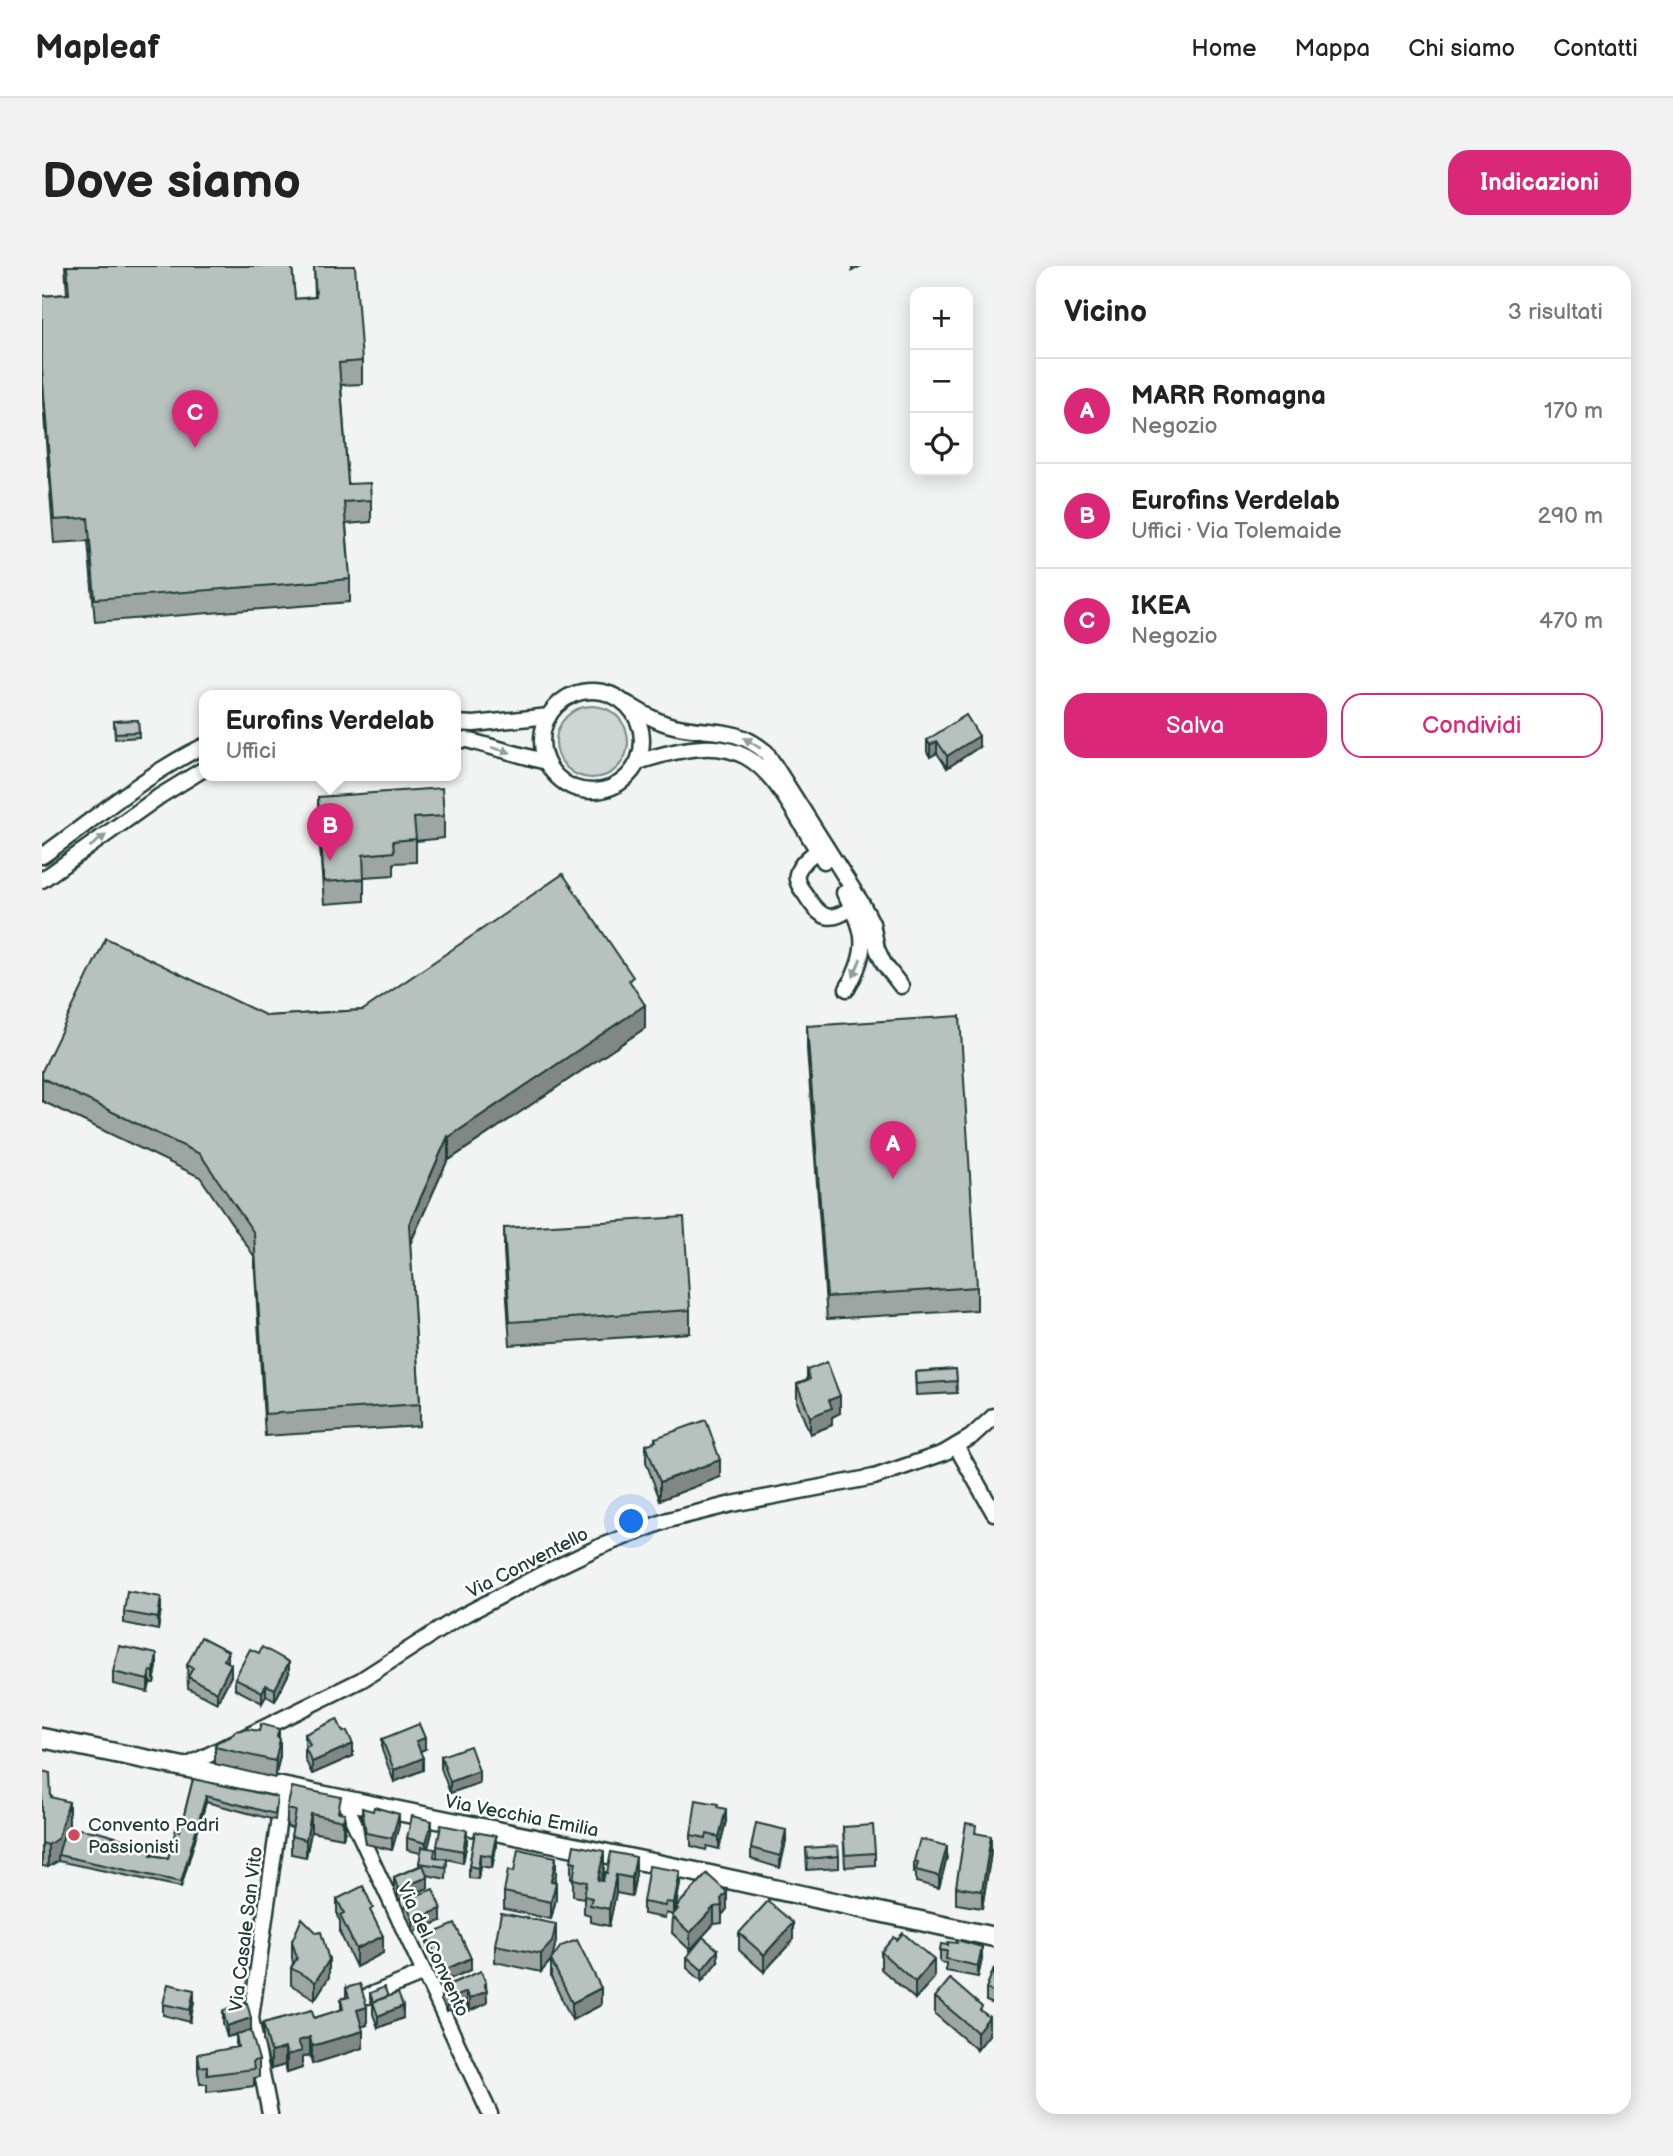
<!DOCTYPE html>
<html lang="it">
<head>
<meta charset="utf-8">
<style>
	:root { --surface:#fff; --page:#f2f2f2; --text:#222; --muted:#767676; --line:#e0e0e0; --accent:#db2777 }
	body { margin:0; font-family:"Balsamiq Sans",sans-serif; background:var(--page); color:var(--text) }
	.controls { position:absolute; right:21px; top:21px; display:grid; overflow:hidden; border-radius:14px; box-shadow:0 4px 18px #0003 }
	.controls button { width:63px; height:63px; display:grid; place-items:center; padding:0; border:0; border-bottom:2px solid var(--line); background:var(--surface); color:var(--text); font:35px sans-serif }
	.you { position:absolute; left:590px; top:1256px; width:24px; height:24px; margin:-18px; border:5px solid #fff; border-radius:50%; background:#1a73e8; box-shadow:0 0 0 10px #1a73e833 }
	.badge { display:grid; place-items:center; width:46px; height:46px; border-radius:50%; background:var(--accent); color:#fff; font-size:23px; font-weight:700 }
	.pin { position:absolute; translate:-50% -58px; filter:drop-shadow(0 2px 4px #0008) }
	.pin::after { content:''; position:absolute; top:37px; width:24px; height:21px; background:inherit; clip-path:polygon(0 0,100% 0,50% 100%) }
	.popup { position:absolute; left:157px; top:424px; width:262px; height:91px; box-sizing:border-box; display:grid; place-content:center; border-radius:14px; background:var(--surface); filter:drop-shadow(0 2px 5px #0005); font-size:23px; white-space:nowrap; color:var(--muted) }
	.popup b { font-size:26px; color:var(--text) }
	.popup::after { content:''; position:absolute; left:50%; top:100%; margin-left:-14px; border:14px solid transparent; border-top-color:var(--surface) }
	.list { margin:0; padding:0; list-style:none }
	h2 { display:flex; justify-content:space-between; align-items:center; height:91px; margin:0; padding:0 28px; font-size:30px }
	h2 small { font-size:23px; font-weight:400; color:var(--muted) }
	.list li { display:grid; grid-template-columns:46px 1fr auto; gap:21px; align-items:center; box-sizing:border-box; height:105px; padding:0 28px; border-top:2px solid var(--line) }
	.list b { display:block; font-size:26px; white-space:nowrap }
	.list p { margin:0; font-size:23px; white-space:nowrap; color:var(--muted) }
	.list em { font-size:23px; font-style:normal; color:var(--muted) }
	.actions { display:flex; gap:14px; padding:21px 28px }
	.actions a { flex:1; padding:16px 0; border:2px solid var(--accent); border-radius:21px; text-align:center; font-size:24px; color:var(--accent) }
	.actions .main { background:var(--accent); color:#fff }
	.icon { flex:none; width:38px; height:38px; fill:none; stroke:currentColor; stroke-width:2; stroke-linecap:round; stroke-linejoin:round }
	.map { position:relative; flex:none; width:952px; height:1848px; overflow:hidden; border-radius:21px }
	header { display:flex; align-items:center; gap:42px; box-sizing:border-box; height:98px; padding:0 35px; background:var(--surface); border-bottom:2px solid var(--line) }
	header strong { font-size:33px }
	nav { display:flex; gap:38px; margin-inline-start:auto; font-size:24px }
	.intro { display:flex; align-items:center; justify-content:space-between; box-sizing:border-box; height:168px; padding:0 42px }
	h1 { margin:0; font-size:49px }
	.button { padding:18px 32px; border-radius:21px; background:var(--accent); color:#fff; font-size:24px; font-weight:700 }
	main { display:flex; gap:42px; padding:0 42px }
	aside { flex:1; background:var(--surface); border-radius:21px; box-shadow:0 4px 18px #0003 }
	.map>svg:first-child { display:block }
	.green { fill:#ced5d3; stroke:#768984; stroke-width:2 }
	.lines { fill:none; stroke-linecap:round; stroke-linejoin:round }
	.minor-casing { stroke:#1f3d34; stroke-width:19 }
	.tertiary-casing { stroke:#1f3d34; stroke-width:23 }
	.minor { stroke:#fff; stroke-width:14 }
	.tertiary { stroke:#fff; stroke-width:18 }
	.wall { fill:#9da6a3; stroke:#1f3d34; stroke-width:2 }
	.shaded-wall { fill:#808784; stroke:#1f3d34; stroke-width:2 }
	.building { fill:#b7c1bd; stroke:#1f3d34; stroke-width:2 }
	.oneway { fill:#8f9e9a }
	.poi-dot { fill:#d1495b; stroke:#fff; stroke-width:2.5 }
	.labels { text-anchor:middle; stroke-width:5; stroke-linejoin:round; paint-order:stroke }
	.street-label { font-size:19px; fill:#1f3d34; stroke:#fff }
	.poi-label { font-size:19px; fill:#1f3d34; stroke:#fff; text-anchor:start }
</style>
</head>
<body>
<header>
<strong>Mapleaf</strong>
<nav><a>Home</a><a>Mappa</a><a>Chi siamo</a><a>Contatti</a></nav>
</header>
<div class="intro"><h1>Dove siamo</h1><a class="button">Indicazioni</a></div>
<main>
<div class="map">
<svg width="952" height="1848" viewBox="0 0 952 1848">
	<rect width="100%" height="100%" fill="#f2f3f3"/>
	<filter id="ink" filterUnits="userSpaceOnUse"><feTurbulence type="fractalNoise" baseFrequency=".0143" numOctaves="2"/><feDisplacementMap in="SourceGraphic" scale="14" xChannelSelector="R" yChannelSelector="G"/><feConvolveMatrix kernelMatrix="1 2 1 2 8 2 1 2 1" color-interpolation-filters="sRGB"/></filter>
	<g filter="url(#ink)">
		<circle class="green" cx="550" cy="476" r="36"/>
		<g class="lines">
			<g class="minor-casing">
				<g id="minor">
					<circle cx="550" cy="475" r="50"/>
					<path d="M584 437C599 446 614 456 632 460 670 469 691 459 724 486L819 636 830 657 835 683 842 698 859 720"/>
					<path d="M414 457 432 458 507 450"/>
					<path d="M414 474H425L504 496"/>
					<path d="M596 496C716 456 725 504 782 595"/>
					<path d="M783 580C773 586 758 596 755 608 753 615 759 623 763 628 781 657 789 656 816 638"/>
					<path d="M0 590C53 553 103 508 162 480"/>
					<path d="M0 614 118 530 162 503"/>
					<path d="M802 627C825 664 827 685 805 723"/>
					<path d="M914 1180 952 1247"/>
					<path d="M140 1502 319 1414 411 1355 500 1308 557 1281 626 1254 690 1238 832 1211 902 1187 929 1171 952 1150"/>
					<path d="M302 1535 448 1848"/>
					<path d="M326 1730 382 1707"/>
					<path d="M228 1848 209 1752 241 1523"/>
				</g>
			</g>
			<g class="tertiary-casing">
				<path id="tertiary" d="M0 1472 654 1606 952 1671"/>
			</g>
			<use href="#minor" class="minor"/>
			<use href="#tertiary" class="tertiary"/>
		</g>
		<g class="wall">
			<path d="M23 0H250L253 33 273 31 272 0 320 95V118L299 119 306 218 329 234V256L304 258 308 313V336L53 356 46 275 12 277 0 125V30L25 28Z"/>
			<path d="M96 454 97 471 73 473 72 455Z"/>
			<path d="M885 474 937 481 905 502 895 487 888 491 885 486Z"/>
			<path d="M276 531 402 550V572L374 575V596L352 597V609L322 611V635L282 638 276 553Z"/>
			<path d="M591 720 603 762 407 894 406 893 368 978 378 1138V1160L223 1170 212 990 158 911 0 835V805L225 750 321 744Z"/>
			<path d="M765 760 935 1021V1044L785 1053 765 783Z"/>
			<path d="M462 962 648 1044V1067L468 1079 462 985Z"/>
			<path d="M914 1103 915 1127 874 1129 873 1106Z"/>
			<path d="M765 1104 798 1147 790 1151V1159L768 1168 755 1136V1118L765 1115Z"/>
			<path d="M613 1172 678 1211 618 1234 604 1196V1179L613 1176Z"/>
			<path d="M119 1342 116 1364 82 1357V1346Z"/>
			<path d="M186 1396 189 1410 175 1437 146 1422 145 1399Z"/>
			<path d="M115 1400 112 1417H108L106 1426 71 1418V1406Z"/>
			<path d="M247 1407 233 1435 224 1430 220 1437 193 1423V1412Z"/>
			<path d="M263 1468 311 1490 270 1508 263 1493Z"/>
			<path d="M237 1472 238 1490 233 1512 173 1498V1481Z"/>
			<path d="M340 1473 383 1483 378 1485 381 1504 352 1516 340 1484Z"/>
			<path d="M399 1490 437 1517 408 1527 399 1502Z"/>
			<path d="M0 1505 9 1531 27 1558V1561L112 1588 111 1589 126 1592 138 1565 151 1513 235 1537 233 1554 164 1536 139 1621 16 1595 6 1601 0 1600Z"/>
			<path d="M320 1542 357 1559 350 1584 324 1578 320 1554Z"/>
			<path d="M245 1543 303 1547V1565L301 1572 269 1566 264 1591 249 1588V1570L251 1562 245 1561Z"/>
			<path d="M684 1555 677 1583 665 1580 664 1584 649 1580V1569Z"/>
			<path d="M801 1561 833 1587V1599L803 1601Z"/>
			<path d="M390 1566 386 1582 393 1591H395V1580L425 1576 421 1597 405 1593 404 1613 385 1609 386 1622 356 1634 352 1623V1611L377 1600 379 1587 365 1584V1572Z"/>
			<path d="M433 1566 454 1581 450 1602 438 1600 436 1613 427 1612V1600Z"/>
			<path d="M934 1567 949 1587 940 1642 914 1638V1621Z"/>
			<path d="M744 1575 738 1602 709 1593V1582Z"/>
			<path d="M764 1582 797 1590V1602L765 1604Z"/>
			<path d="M905 1591 897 1622 874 1616V1607H872V1595Z"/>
			<path d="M529 1595 562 1602 559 1615H561L563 1606 594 1608 590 1630 574 1627 567 1660 548 1656V1649L542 1647V1632L531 1630V1613L529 1612Z"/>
			<path d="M472 1606 514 1608 513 1616 514 1633 509 1653 462 1643V1626Z"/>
			<path d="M665 1608 685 1643 680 1649V1657L672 1658 648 1684 630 1667 631 1649 624 1647 623 1652 601 1648V1636L638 1617 633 1647 634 1645V1641Z"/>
			<path d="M295 1633 331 1650 341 1687 314 1701 298 1667V1655L295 1650Z"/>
			<path d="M363 1634 399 1655 371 1666 363 1645Z"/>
			<path d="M697 1667 751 1674 722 1706 697 1684Z"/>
			<path d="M385 1670 429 1704 400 1716 385 1682Z"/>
			<path d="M250 1675 287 1711 273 1733 249 1719V1702L251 1697 250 1692Z"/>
			<path d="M514 1675 510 1692 559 1739 530 1754 509 1711V1694L499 1706 453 1696V1679Z"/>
			<path d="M898 1684 940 1693 936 1711 904 1705V1697L898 1696Z"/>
			<path d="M839 1686 892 1712 873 1733 839 1703Z"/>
			<path d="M645 1691 676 1695 660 1715 645 1702Z"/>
			<path d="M952 1702V1738L944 1735V1723Z"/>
			<path d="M304 1722 325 1759 320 1760 321 1782 270 1798 268 1789 260 1791V1802L245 1807 243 1799 229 1803 221 1774V1757L272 1752 299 1744V1733L304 1731Z"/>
			<path d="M399 1722 444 1723 445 1737 427 1745 424 1737 405 1746 399 1734Z"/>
			<path d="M328 1727 346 1730 361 1752 336 1762 331 1748V1739L328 1733Z"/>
			<path d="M893 1731 947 1769 935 1784 893 1748Z"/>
			<path d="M152 1736 148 1756 121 1749V1738Z"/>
			<path d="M181 1745 209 1764 198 1767 217 1794V1811L212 1812V1820L165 1826V1818H158L156 1805V1788L194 1782V1769L185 1771 181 1757Z"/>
		</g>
		<g class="shaded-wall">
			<path d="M810 0H819L810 5Z"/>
			<path d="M937 470V481L905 502V490Z"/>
			<path d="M895 475V487L888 491V479Z"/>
			<path d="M603 739V762L407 894V871Z"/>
			<path d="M406 870V893L367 980V958Z"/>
			<path d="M798 1130V1147L790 1151V1159L768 1168V1151L787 1134Z"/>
			<path d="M678 1194V1211L618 1234V1216Z"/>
			<path d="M119 1331V1342L116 1364V1352Z"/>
			<path d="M186 1385V1397L182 1394Z"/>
			<path d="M115 1388V1400L112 1417V1406Z"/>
			<path d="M247 1396V1407L233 1435V1423Z"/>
			<path d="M189 1398V1410L175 1437V1426Z"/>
			<path d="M108 1405V1417L106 1426V1414Z"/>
			<path d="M224 1419V1430L220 1437V1426Z"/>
			<path d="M237 1463V1478L238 1473V1490L233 1512 235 1470Z"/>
			<path d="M383 1472V1483L374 1487V1475Z"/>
			<path d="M311 1478V1490L270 1508V1496Z"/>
			<path d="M381 1492V1504L352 1516V1504Z"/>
			<path d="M437 1505V1517L408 1527V1516Z"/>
			<path d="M164 1530V1536L139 1621V1616Z"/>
			<path d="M27 1536V1558L18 1589H16V1595L6 1601V1579Z"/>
			<path d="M684 1543V1555L677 1583V1571Z"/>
			<path d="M303 1547V1565L301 1572V1555Z"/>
			<path d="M269 1548V1566L264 1591V1574Z"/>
			<path d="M357 1548V1559L350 1584V1572Z"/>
			<path d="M390 1555V1566L384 1589V1577Z"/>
			<path d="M425 1564V1576L421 1597V1585Z"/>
			<path d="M744 1564V1575L738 1602V1590Z"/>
			<path d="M454 1570V1581L450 1602V1590Z"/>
			<path d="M949 1570V1587L940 1642V1625Z"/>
			<path d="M905 1580V1591L897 1622V1610Z"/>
			<path d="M562 1585V1602L556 1631V1614Z"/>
			<path d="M438 1588V1600L436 1613V1602Z"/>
			<path d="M514 1591V1608L509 1632V1615Z"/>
			<path d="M594 1591V1608L590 1630V1612Z"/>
			<path d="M638 1605V1617L632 1649V1637Z"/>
			<path d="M574 1609V1627L567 1660V1643Z"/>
			<path d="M386 1611V1622L356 1634V1623Z"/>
			<path d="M514 1616V1633L509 1653V1636Z"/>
			<path d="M685 1626V1643L680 1649 679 1633Z"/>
			<path d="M672 1641V1658L648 1684V1667Z"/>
			<path d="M399 1643V1655L371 1666V1654Z"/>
			<path d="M751 1657V1674L722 1706V1689Z"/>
			<path d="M514 1658V1675L510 1693 499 1706V1688Z"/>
			<path d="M341 1670V1687L314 1701V1683Z"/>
			<path d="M940 1681V1693L936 1711V1700Z"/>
			<path d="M676 1684V1695L660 1715V1704Z"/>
			<path d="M429 1692V1704L400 1716V1705Z"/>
			<path d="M287 1694V1711L273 1733V1716Z"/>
			<path d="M892 1694V1712L873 1733V1716Z"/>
			<path d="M444 1717 445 1737 427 1745V1733Z"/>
			<path d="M559 1722V1739L530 1754V1737Z"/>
			<path d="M152 1724V1736L148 1756V1744Z"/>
			<path d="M424 1726V1737L405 1746V1734Z"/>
			<path d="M361 1740V1752L336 1762V1750Z"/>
			<path d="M325 1741V1759L315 1762V1744Z"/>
			<path d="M947 1751V1769L935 1784V1766Z"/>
			<path d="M209 1752V1764L185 1771V1760Z"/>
			<path d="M321 1765V1782L270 1798V1780Z"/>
			<path d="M268 1771V1789L260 1791V1802L245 1807V1789L256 1775Z"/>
			<path d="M243 1782V1799L229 1803V1786Z"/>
		</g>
		<g class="building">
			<path d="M25 0H250L253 33 274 31 272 0H313L320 95 297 97 306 218 328 217 329 234 302 236 308 313 53 333 46 252 12 254 0 103V30L27 28Z"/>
			<path d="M924 449 937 470 905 490 895 475 888 479 885 474Z"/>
			<path d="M96 454 97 466 73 467 72 455Z"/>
			<path d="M400 522 402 550 372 552 374 573 351 575 352 586 321 589 322 613 282 616 276 531Z"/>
			<path d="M521 608 591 711 587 714 603 739 407 871 406 870 367 958 378 1138 223 1148 212 967 158 888 0 812V805L64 672 225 750 321 744Z"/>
			<path d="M918 750 935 1021 785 1031 765 760Z"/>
			<path d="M642 951 648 1044 468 1056 462 962Z"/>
			<path d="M785 1096 798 1130 787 1134 790 1142 768 1151 755 1118 768 1113 765 1104Z"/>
			<path d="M914 1103 915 1115 874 1118 873 1106Z"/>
			<path d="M664 1154 678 1194 618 1216 604 1179 614 1175 613 1172Z"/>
			<path d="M85 1325 119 1331 116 1352 82 1346Z"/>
			<path d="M159 1371 186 1385 182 1394 189 1398 175 1426 146 1411 151 1402 145 1399Z"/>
			<path d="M77 1380 115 1388 112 1406 108 1405 106 1414 71 1406Z"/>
			<path d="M220 1381 247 1396 233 1423 224 1419 220 1426 193 1412 208 1383 217 1387Z"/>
			<path d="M295 1453 301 1466 305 1465 311 1478 270 1496 263 1482 268 1479 263 1468Z"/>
			<path d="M219 1458 237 1463 235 1470 238 1473 233 1495 173 1481 175 1476 188 1471 193 1465 206 1463 217 1465Z"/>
			<path d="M377 1458 383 1472 374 1475 381 1492 352 1504 340 1473Z"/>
			<path d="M428 1480 437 1505 408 1516 399 1490Z"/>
			<path d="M0 1505 8 1507 9 1531 27 1536 16 1572 6 1579 0 1577Z"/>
			<path d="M151 1513 235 1531 233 1548 164 1530 139 1616 16 1589 24 1561 56 1566 112 1582 109 1589 126 1592 134 1563 138 1565Z"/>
			<path d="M250 1521 299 1531 296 1546 303 1547 301 1555 269 1548 264 1574 249 1570 254 1545 245 1543Z"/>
			<path d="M654 1534 676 1538 675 1541 684 1543 677 1571 665 1568 664 1572 649 1569Z"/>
			<path d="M332 1541 357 1548 350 1572 324 1567 320 1542 331 1545Z"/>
			<path d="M370 1550 390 1555 384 1577 365 1572Z"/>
			<path d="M714 1557 744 1564 738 1590 709 1582Z"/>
			<path d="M924 1557 934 1559 933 1567 949 1570 940 1625 914 1621Z"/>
			<path d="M399 1559 425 1564 421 1585 395 1580Z"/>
			<path d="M831 1559 833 1587 803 1589 801 1561Z"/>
			<path d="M433 1566 454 1570 450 1590 438 1588 436 1602 427 1600Z"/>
			<path d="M878 1573 905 1580 897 1610 874 1604 876 1596 872 1595Z"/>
			<path d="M532 1579 562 1585 556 1614 561 1615 563 1606 565 1607 569 1586 594 1591 590 1612 574 1609 567 1643 548 1639 550 1632 542 1630 545 1616 531 1613 534 1596 529 1595Z"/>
			<path d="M796 1580 797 1590 765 1593 764 1582Z"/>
			<path d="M380 1581 393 1583 392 1591 405 1593 404 1601 377 1597Z"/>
			<path d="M476 1583 514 1591 509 1615 514 1616 509 1636 462 1626 466 1604 472 1606Z"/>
			<path d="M381 1599 386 1611 356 1623 352 1611Z"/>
			<path d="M607 1600 638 1605 632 1637 624 1636 623 1640 601 1636Z"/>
			<path d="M665 1608 685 1626 679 1633 680 1640 672 1641 648 1667 630 1650 636 1643 634 1641Z"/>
			<path d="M321 1620 331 1642 328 1644 341 1670 314 1683 298 1649 302 1647 295 1633Z"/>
			<path d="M391 1623 399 1643 371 1654 363 1634Z"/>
			<path d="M726 1635 751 1657 722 1689 697 1667Z"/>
			<path d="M459 1647 514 1658 510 1676 499 1688 453 1679Z"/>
			<path d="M260 1652 275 1667 279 1666 287 1694 273 1716 249 1702 255 1692 250 1675Z"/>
			<path d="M413 1658 429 1692 400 1705 385 1670Z"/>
			<path d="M861 1667 892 1694 873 1716 839 1686 852 1671 855 1674Z"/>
			<path d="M661 1671 676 1684 660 1704 645 1691Z"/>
			<path d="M535 1674 559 1722 530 1737 509 1694 519 1680Z"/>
			<path d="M915 1674 940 1681 936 1700 904 1693 905 1685 898 1684 899 1678 906 1679V1676L915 1677Z"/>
			<path d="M952 1702V1726L944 1723Z"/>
			<path d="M439 1705 444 1717 442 1718 445 1725 427 1733 424 1726 405 1734 399 1722Z"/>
			<path d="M908 1713 940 1741 938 1744 947 1751 935 1766 893 1731Z"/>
			<path d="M126 1718 152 1724 148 1744 121 1738Z"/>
			<path d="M318 1718 325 1741 315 1744 321 1765 270 1780 268 1771 256 1775 260 1785 245 1789 243 1782 229 1786 221 1757 270 1744 272 1752 301 1743 299 1733 307 1731 304 1722Z"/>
			<path d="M342 1721 346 1730 331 1736 328 1727Z"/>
			<path d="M356 1727 361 1740 336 1750 331 1736Z"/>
			<path d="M205 1737 209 1752 185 1760 181 1745Z"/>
			<path d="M209 1765 217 1794 211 1795 212 1803 165 1809V1800L158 1801 156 1788 196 1781 194 1768Z"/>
		</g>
		<defs><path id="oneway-solid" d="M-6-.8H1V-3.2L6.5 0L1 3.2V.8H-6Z" transform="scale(1.75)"/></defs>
		<g class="oneway">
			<use href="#oneway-solid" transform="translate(710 477) rotate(-148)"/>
			<use href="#oneway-solid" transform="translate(459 484) rotate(15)"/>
			<use href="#oneway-solid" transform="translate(56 575) rotate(-36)"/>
			<use href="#oneway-solid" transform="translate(815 702) rotate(112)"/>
		</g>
	</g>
	<circle class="poi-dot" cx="32" cy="1569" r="7"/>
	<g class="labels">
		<g class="street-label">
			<text transform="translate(485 1296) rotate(-27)" y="7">Via Conventello</text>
			<text transform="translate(480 1549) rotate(11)" y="7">Via Vecchia Emilia</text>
			<text transform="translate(203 1663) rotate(-83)" y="7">Via Casale San Vito</text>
			<text transform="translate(392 1683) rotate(65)" y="7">Via del Convento</text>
		</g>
		<g class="poi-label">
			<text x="46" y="1565">Convento Padri<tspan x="46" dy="22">Passionisti</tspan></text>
		</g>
	</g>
</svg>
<div class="controls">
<button>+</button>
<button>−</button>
<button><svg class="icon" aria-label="locate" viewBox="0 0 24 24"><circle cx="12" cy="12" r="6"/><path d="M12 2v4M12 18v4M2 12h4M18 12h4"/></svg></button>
</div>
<div class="you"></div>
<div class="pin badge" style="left:851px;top:913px">A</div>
<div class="pin badge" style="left:288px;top:595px">B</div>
<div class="popup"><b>Eurofins Verdelab</b>Uffici</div>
<div class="pin badge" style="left:153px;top:182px">C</div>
</div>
<aside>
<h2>Vicino<small>3 risultati</small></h2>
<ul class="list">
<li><span class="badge">A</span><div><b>MARR Romagna</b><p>Negozio</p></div><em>170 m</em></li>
<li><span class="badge">B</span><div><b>Eurofins Verdelab</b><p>Uffici · Via Tolemaide</p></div><em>290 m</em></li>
<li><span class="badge">C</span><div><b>IKEA</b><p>Negozio</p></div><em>470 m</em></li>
</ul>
<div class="actions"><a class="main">Salva</a><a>Condividi</a></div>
</aside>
</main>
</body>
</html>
